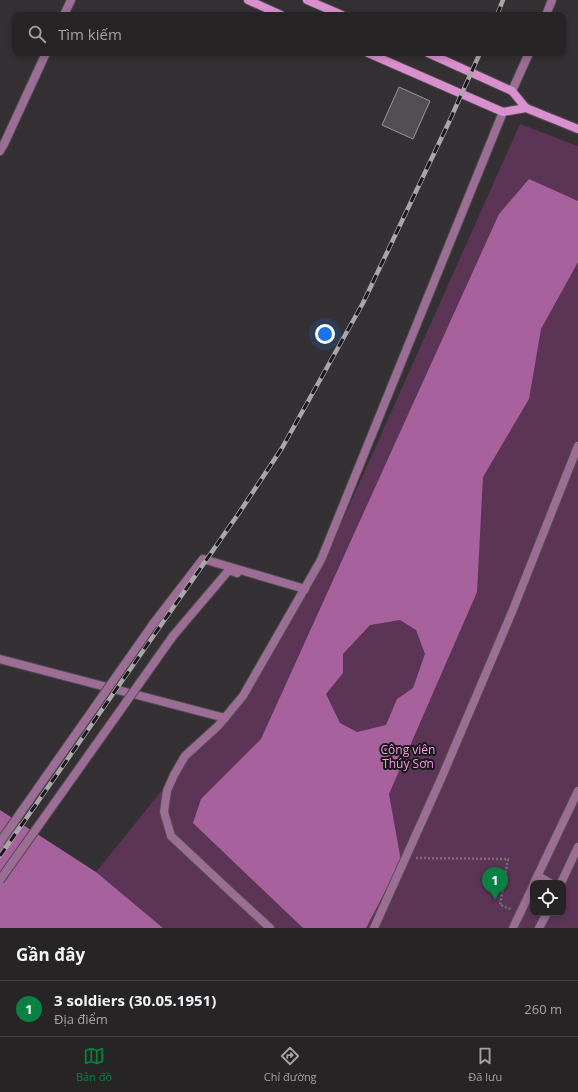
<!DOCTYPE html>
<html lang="vi">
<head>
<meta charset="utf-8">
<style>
	:root { --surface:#272426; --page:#333032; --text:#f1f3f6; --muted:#a4a4a7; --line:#434143; --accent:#0b8043 }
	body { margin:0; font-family:"Open Sans",sans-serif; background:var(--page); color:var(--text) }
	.controls { position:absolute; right:12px; bottom:12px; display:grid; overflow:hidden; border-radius:8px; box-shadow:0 2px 6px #0003 }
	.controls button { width:36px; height:36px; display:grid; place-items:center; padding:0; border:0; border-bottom:1px solid var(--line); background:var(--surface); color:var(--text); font:20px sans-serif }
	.you { position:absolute; left:325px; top:334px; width:14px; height:14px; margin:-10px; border:3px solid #fff; border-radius:50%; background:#1a73e8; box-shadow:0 0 0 6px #1a73e833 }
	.badge { display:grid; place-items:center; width:26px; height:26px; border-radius:50%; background:var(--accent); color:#fff; font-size:13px; font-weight:700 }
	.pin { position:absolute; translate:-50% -33px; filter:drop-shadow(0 1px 2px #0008) }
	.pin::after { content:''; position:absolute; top:21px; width:14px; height:12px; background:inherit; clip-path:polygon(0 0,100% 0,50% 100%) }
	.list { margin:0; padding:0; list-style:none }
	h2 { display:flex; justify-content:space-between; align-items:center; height:52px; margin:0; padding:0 16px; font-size:17px }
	h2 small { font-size:13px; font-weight:400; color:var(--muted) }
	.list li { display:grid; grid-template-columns:26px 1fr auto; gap:12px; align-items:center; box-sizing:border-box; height:56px; padding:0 16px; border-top:1px solid var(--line) }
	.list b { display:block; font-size:15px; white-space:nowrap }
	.list p { margin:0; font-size:13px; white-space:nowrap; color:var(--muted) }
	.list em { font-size:13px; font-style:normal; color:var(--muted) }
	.icon { flex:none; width:22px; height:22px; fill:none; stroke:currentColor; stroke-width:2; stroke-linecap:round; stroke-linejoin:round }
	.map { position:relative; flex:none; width:578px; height:928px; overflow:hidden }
	.search { position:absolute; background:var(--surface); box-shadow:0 2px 6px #0003; left:12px; right:12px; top:12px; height:44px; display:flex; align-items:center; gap:10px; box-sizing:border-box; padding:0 14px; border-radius:8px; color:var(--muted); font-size:15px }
	.sheet { height:108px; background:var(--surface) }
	nav { display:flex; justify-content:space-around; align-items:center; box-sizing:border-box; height:56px; border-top:1px solid var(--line); background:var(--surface); font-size:11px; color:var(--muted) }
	nav a { display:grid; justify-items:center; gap:2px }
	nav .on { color:var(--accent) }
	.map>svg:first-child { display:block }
	.green { fill:#5c3556; fill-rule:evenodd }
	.water { fill:#a7619d; fill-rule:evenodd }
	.building { fill:#534e52; stroke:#9b959a }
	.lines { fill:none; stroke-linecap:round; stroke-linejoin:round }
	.lane-casing { stroke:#514d50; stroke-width:10 }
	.street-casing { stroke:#514d50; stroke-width:10 }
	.secondary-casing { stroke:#514d50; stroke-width:10 }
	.path { stroke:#747174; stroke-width:2.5; stroke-dasharray:2 2; stroke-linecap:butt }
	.lane { stroke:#9d6e95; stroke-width:8 }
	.street { stroke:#9d6e95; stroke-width:8 }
	.secondary { stroke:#da8fce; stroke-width:8 }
	.rail-casing { stroke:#aaa7aa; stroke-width:4.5 }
	.rail { stroke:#1a181a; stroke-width:3; stroke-dasharray:9; stroke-linecap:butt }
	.lane-bridge-casing { stroke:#514d50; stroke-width:10; stroke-linecap:butt }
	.lane-bridge { stroke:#9d6e95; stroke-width:8 }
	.labels { text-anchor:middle; stroke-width:4; stroke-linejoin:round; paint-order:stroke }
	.park-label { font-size:12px; fill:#f899e9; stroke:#1a181a }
</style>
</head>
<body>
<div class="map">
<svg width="578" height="928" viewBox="0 0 578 928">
	<rect width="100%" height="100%" fill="#343033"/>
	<path class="green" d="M520 124 578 146V928H163L96 872 188 758 220 728 325 560ZM533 883H563V913H533Z"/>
	<g class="water">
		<path d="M529 179 578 201V262L541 329 529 399 483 477 477 592 389 794 401 861 366 928H303L193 823 201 799 261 739 499 214ZM400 620 416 630 425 654 413 688 397 699 386 725 357 732 340 723 326 694 343 673V654L370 625Z"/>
		<path d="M0 810 96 872 163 928H0Z"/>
	</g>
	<path class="building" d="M399 87 430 101 413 139 382 125Z"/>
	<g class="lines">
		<g class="lane-casing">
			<g id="lane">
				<path d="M64 15 71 0"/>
				<path d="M0 151 4 144 46 53"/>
				<path d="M153 624 203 559 305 589"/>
				<path d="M173 636 229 570 237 573"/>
				<path d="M0 659 225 718"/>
				<path d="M538 876 550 883"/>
				<path d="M534 883 578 791"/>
				<path d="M561 883 578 847"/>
				<path d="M270 928 233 894 171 836 164 812 167 791 174 775 185 756 218 726 243 696 321 560 503 112"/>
				<path d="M374 928 441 779 512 612 578 446"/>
				<path d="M513 928 533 886"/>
				<path d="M539 928 547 913"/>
			</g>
		</g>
		<g class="street-casing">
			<g id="street">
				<path d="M546 15 552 0"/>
				<path d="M512 91 529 53"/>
			</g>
		</g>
		<g class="secondary-casing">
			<g id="secondary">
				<path d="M248 0 281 15"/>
				<path d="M307 0 342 15"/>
				<path d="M368 53 503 112 526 108 512 91 428 53"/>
				<path d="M526 108 578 129"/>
			</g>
		</g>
		<path class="path" d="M416 858 508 859 500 905 511 909"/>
		<use href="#lane" class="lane"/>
		<use href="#street" class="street"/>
		<use href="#secondary" class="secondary"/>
		<g class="rail-casing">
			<g id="rail">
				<path d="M497 15 503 0"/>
				<path d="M0 856 239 513 282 448 363 303 449 122 480 53"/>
			</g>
		</g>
		<use href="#rail" class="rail"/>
		<g class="lane-bridge-casing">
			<g id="lane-bridge">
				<path d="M0 842 153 624"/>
				<path d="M0 880 173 636"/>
			</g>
		</g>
		<use href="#lane-bridge" class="lane-bridge"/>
	</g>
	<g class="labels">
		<g class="park-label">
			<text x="408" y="754">Công viên<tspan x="408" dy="14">Thúy Sơn</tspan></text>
		</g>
	</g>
</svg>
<div class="controls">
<button><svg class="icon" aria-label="locate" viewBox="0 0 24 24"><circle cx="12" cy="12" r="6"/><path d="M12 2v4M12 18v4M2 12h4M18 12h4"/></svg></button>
</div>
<div class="you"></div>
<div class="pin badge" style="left:495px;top:900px">1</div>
<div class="search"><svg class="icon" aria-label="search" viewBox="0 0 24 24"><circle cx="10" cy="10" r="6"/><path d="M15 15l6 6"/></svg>Tìm kiếm</div>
</div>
<section class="sheet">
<h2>Gần đây<small></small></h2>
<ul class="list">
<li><span class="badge">1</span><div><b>3 soldiers (30.05.1951)</b><p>Địa điểm</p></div><em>260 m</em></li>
</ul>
</section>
<nav>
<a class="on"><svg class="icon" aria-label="map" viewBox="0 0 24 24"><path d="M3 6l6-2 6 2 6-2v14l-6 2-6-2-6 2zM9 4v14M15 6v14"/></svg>Bản đồ</a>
<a><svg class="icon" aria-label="directions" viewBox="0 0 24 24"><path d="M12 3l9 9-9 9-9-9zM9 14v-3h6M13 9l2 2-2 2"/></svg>Chỉ đường</a>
<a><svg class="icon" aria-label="saved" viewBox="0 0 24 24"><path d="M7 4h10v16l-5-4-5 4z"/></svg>Đã lưu</a>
</nav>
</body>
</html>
